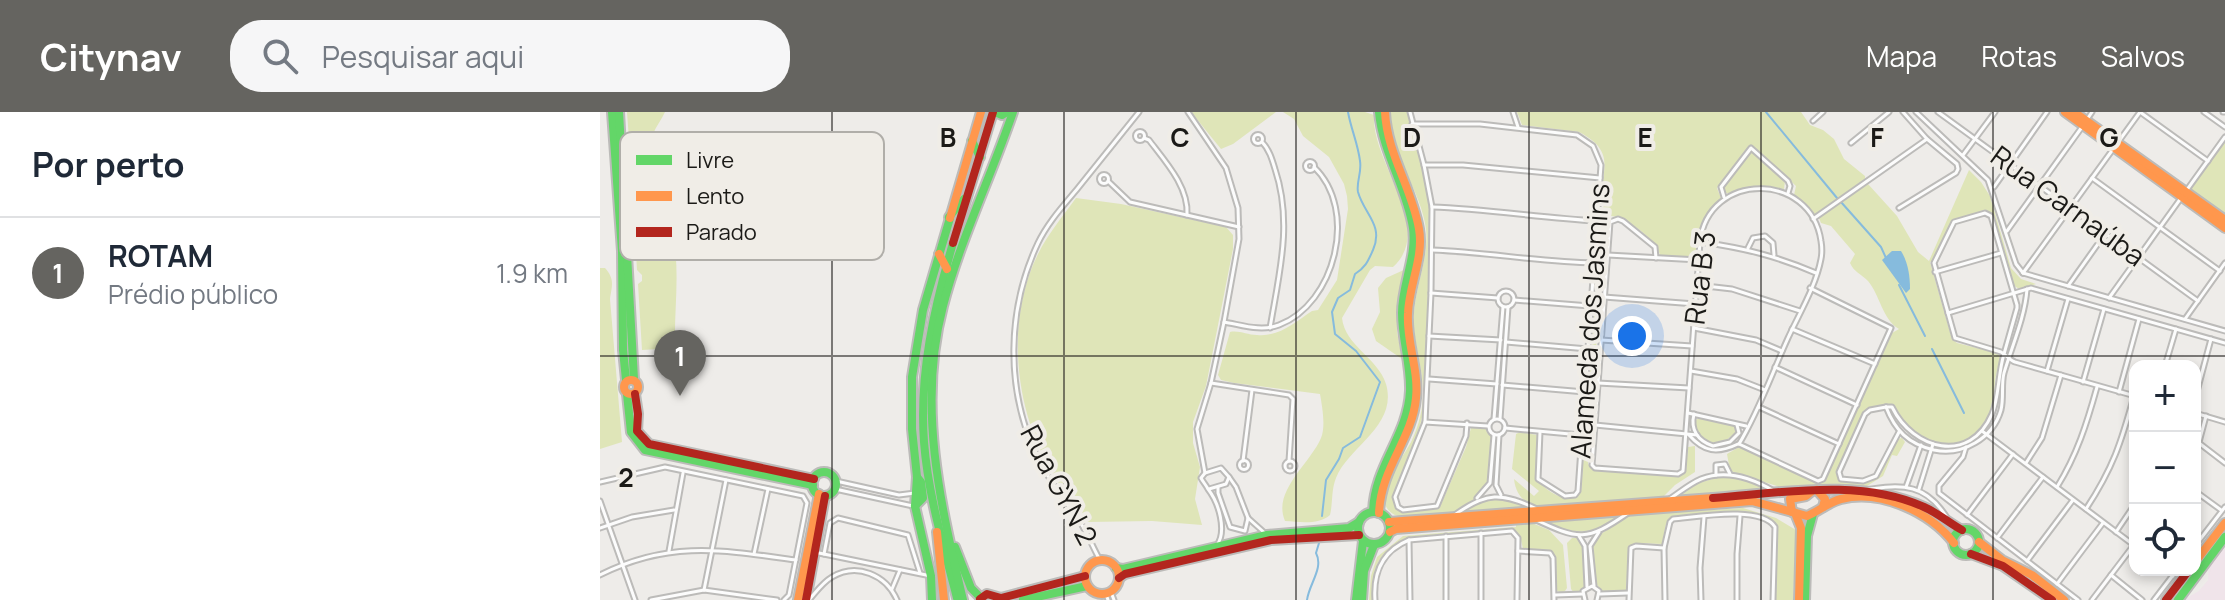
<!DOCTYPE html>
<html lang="pt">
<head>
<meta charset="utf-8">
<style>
	:root { --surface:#fff; --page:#f6f6f7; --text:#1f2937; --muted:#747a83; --line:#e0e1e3; --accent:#656460 }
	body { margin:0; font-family:Manrope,sans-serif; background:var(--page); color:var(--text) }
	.controls { position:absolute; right:24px; bottom:24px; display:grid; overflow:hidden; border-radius:16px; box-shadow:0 4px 12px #0003 }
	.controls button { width:72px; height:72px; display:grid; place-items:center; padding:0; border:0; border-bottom:2px solid var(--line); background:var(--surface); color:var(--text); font:40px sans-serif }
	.you { position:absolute; left:1032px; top:224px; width:28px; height:28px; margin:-20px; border:6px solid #fff; border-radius:50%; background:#1a73e8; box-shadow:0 0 0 12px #1a73e833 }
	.badge { display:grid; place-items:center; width:52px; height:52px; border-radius:50%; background:var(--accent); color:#fff; font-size:26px; font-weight:700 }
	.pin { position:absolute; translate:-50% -66px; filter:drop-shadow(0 2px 4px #0008) }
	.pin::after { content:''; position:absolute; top:42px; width:28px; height:24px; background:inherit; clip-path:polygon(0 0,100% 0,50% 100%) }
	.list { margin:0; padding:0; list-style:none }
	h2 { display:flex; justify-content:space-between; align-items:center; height:104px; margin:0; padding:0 32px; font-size:34px }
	h2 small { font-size:26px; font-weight:400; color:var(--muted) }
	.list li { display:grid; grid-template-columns:52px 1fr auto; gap:24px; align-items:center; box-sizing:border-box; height:112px; padding:0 32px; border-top:2px solid var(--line) }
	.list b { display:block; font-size:30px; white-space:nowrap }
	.list p { margin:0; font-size:26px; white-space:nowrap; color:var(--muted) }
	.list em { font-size:26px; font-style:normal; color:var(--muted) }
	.icon { flex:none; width:44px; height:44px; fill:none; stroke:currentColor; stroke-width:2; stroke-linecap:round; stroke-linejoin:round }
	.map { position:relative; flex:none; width:1625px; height:488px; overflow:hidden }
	header { display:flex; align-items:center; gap:48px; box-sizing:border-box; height:112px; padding:0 40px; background:var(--accent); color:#fff }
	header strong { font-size:38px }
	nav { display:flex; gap:44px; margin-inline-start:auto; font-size:28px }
	.search { width:560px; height:72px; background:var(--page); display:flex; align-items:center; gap:20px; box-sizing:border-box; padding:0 28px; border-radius:32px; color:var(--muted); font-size:30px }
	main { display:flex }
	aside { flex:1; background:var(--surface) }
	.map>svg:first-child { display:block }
	.education { fill:#f0e4ea }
	.green { fill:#dfe5b8 }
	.water { fill:#86bbdd }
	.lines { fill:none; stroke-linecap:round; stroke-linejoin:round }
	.stream { stroke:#86bbdd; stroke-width:2 }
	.street-casing { stroke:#bcbbb9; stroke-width:7 }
	.fast-casing { stroke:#bcbbb9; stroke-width:12 }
	.slow-casing { stroke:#bcbbb9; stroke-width:12 }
	.jam-casing { stroke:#bcbbb9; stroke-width:12 }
	.street { stroke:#fcfcfc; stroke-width:3 }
	.fast { stroke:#63d668; stroke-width:8 }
	.slow { stroke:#ff974d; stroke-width:8 }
	.jam { stroke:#b3261e; stroke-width:8 }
	.grid { fill:none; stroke:#1b1a17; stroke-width:2; stroke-opacity:0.55 }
	.labels { text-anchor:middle; stroke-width:8; stroke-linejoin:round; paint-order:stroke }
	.street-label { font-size:28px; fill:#1b1a17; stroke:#f0ede7 }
	.key { fill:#f0ede7; stroke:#b0aea9; stroke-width:2 }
	.key-label { font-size:22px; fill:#1b1a17 }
	.grid-label { font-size:26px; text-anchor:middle; font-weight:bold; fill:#1b1a17; stroke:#f0ede7; stroke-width:8; stroke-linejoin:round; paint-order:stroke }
</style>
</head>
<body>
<header>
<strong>Citynav</strong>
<div class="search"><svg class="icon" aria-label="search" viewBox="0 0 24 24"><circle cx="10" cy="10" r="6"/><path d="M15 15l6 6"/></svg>Pesquisar aqui</div>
<nav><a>Mapa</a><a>Rotas</a><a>Salvos</a></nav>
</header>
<main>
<aside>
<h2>Por perto<small></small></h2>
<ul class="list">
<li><span class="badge">1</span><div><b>ROTAM</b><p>Prédio público</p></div><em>1.9 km</em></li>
</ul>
</aside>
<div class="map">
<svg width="1625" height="488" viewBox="0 0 1625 488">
	<rect width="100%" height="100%" fill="#eeece9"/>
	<path class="education" d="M1625 432V488H1583L1599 479 1608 468 1609 454Z"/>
	<g class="green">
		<path d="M27 0H65C62 7 56 14 53 22 43 52 72 105 75 136 79 170 74 202 75 236L42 238 38 172 42 169V163L37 158 33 91 35 85 33 82Z"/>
		<path d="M591 0H676L633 32 621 37Z"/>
		<path d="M683 0H765L774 3C771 51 836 116 793 155L775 154 770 158 742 206C745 234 778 246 786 272 798 314 749 334 736 366 731 378 733 391 730 403 719 413 700 410 685 409 672 379 710 352 721 326 726 314 722 294 720 282L634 271 621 268 618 263 630 220C639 218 647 223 657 223 679 225 694 211 712 199L718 198 737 168 748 97 747 84 744 72 729 45 703 24 694 7Z"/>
		<path d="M791 0H808L826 67 829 89 830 131 825 291 816 333 794 384 796 395 802 400 839 397 866 335 871 316H885L891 324C892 332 890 366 886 373 877 391 851 405 832 406L831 403C821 403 804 407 795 403 766 389 805 344 812 328 819 313 823 297 823 280 823 253 812 228 814 201 816 172 829 146 826 117 821 76 788 42 791 0Z"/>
		<path d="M917 0H1201L1210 13 1223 18 1234 27 1244 47 1265 64V67L1214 103 1194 83 1196 74 1152 33 1117 76 1121 86C1104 104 1099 118 1098 142L1094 145 1060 143C1057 128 1026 105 1011 104L1006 97 988 352 995 358 1077 365 1086 359 1088 335 1095 334V360L1075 373 1062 386 990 393 986 390 985 394C959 397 918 404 914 367L934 384 939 379 912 357 916 322 920 320 937 323 936 364C943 379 968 394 981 380L1002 96 1006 92C994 63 1023 43 979 20L922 13Z"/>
		<path d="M1625 27V106L1589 79Z"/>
		<path d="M1152 39 1185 69 1184 77 1154 74 1129 82 1124 80 1122 76Z"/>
		<path d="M1369 58 1381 70 1390 84 1411 156 1421 167 1436 172 1419 177 1413 173 1392 102 1387 99 1351 110 1333 149 1330 150 1352 227 1357 231 1397 241 1400 245C1399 253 1396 261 1395 269 1394 283 1395 294 1388 306 1364 349 1312 334 1294 295L1288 293 1267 298 1237 360 1240 368 1244 370C1286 370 1280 362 1297 327L1302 326 1305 330 1297 344 1292 343 1283 364 1267 374 1228 373 1183 376 1130 359 1127 342 1139 335 1216 370 1226 367 1292 221 1299 217C1282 207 1280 183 1268 169 1261 162 1254 160 1250 151L1255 142 1231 114 1221 111 1219 106 1268 72 1297 104 1318 140 1329 149Z"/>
		<path d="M476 86 521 92 626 115 633 123V137L606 274 593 310V331L600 355 595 387 602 413 552 409 488 410C473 400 465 380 455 365 415 303 404 210 438 142 448 122 463 104 476 86Z"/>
		<path d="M0 156H5C15 167 12 174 10 187L22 330 0 337Z"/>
		<path d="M806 157 798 192 797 220 802 247 776 229 772 217 780 200 778 176 786 166Z"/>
		<path d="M1100 305 1135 314 1136 320 1123 331 1108 330 1097 320 1095 309Z"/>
		<path d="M1120 365 1148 368 1170 380 1074 388 1098 371Z"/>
		<path d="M892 387 911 388 936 398 857 405 874 392Z"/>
		<path d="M1143 396 1176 406 1196 418 1193 488H1175L1177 465 1174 464 1177 412 1151 401 1071 406 1066 412 1062 432 1037 431 1029 436 1026 478 1002 480 996 471 992 434 998 424 1028 403Z"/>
		<path d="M1022 403C995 423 972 425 942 409Z"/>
		<path d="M932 411 949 418 963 433 967 476 965 479 961 481 956 478 953 442 923 437 920 424 913 418C892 420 871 421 850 423 803 427 770 429 773 488H769L771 464 777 445 803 424 916 415V412Z"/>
		<path d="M972 426H978L983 431 986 474 981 481H974L971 477 967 431Z"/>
	</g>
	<path class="water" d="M1292 139H1301C1308 150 1310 164 1310 177L1306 181 1282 148Z"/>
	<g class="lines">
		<g class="stream">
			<path d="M1166 0 1237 86"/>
			<path d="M1241 90 1281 135 1286 146"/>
			<path d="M1299 173 1325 224"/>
			<path d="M1332 237 1364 301"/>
			<path d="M722 404 726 368 739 347 743 336 760 325 780 270 756 239 735 222 732 200 738 186 750 178 755 162C766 155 768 149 773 138 784 113 764 102 758 80 756 70 762 61 760 49 758 32 751 17 748 0"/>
			<path d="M707 488C709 472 724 456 716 441L719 431"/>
		</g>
		<g class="street-casing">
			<g id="street">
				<path d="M588 0 626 56 638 96 639 127 624 210 611 271 597 317 605 361"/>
				<path d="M810 0 824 53 832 95 831 181 825 310 795 385 798 395 803 398 837 394 866 324 867 311"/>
				<path d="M913 0 918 15"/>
				<path d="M1316 0 1388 68 1416 152 1423 161"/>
				<path d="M1338 0 1598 189"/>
				<path d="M1540 0 1608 49"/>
				<path d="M1604 0 1625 15"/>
				<path d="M1623 0H1625"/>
				<path d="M1213 9 1223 0"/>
				<path d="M1486 9 1492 0"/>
				<path d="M812 12H880L977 23 993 34 1001 53 978 379 975 383 965 384 938 367 940 320"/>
				<circle cx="540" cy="24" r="4.5"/>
				<circle cx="658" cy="27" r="4.5"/>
				<path d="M544 26 549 28C565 49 589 75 587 103"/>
				<path d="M662 30C669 37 672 47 675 57 693 111 679 162 670 216"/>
				<path d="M1251 31 1289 0"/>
				<path d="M1363 43 1395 0"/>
				<circle cx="710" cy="54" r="4.5"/>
				<path d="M824 53H863L1000 66"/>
				<circle cx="504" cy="67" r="4.5"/>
				<path d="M1492 66 1620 159"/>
				<path d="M508 69 530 90 639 115"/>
				<path d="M1394 75 1447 0"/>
				<path d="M1124 85 1121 75 1151 36 1188 69 1190 74 1188 81"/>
				<path d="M832 95C887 97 942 106 997 109"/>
				<path d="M1299 96 1356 61 1358 57 1357 52 1327 27 1303 0"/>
				<path d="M1213 107 1327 27"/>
				<path d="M1407 119 1482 15"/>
				<path d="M1101 130C1144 136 1176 144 1216 161"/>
				<path d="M1148 136 1153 126 1165 124 1173 131 1174 143"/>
				<path d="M832 138C886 140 940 150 994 151"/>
				<path d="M1008 143 1099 148"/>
				<path d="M1056 146 1055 135 1023 109 1018 107 1010 110 992 353 995 356 1078 362 1083 359 1100 130C1108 59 1211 59 1221 129 1222 135 1222 142 1221 147 1216 174 1199 202 1188 226 1172 261 1159 299 1139 332"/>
				<path d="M1335 160 1401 141"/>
				<path d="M1423 161 1625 219"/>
				<path d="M1423 161 1540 0"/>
				<path d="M1097 173 1132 177 1200 199"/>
				<path d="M1468 174 1505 122"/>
				<circle cx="906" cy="187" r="8"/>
				<path d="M831 181 898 186"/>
				<path d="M1004 185 1095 192"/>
				<path d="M1509 186 1625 25"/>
				<path d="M914 188 990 194"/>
				<path d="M1348 201 1431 176 1625 231"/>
				<path d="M1585 207 1625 151"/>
				<path d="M624 210C642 213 661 220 679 213 735 192 759 98 714 55"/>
				<path d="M1094 216 1156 228 1182 239"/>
				<path d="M1192 217 1275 252"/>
				<path d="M829 224 901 228"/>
				<path d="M1001 228 1092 234"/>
				<path d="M906 230 988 237"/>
				<path d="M1565 254 1576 217"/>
				<path d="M1175 255 1257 293"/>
				<path d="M1091 259 1137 267 1165 278"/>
				<path d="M1447 259 1468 187"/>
				<path d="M829 267 897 272"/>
				<path d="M1483 270 1504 197"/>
				<path d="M611 271 689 283 693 287 689 349"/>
				<path d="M998 271 1089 276"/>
				<path d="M902 273 985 280"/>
				<path d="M1519 280 1539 207"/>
				<path d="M1595 287 1611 227"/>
				<path d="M1159 295 1239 332"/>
				<path d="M1286 295H1292C1313 338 1370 353 1392 302 1399 287 1398 261 1404 242L1417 196V193L1391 104 1385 101 1354 110 1334 151 1355 226 1401 240C1406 243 1410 248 1415 250L1535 284"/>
				<path d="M1286 295C1295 318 1308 332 1334 338 1363 344 1393 326 1401 298 1404 285 1401 273 1404 261 1412 234 1425 205 1427 177"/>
				<path d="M1286 295 1270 298 1265 302 1239 360 1241 367 1263 369 1276 364 1299 320"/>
				<path d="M1088 301 1146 314"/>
				<path d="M1595 301 1625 310"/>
				<path d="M1094 302C1090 318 1098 329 1113 334L1130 330 1139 321 1137 313"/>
				<circle cx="897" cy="315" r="8"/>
				<path d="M894 307 903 195"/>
				<path d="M900 307 908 195"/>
				<path d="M825 310 888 314"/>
				<path d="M995 313 1097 323"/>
				<path d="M905 316 981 323"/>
				<path d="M1382 319 1535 434"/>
				<path d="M899 323 896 373 901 383"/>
				<path d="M1089 323C1104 340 1117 342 1138 332"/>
				<path d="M1599 331 1625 351"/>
				<path d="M1139 332 1218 369 1223 367 1291 216 1210 176"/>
				<path d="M1366 335 1363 345 1339 374V381L1478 488"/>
				<path d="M1595 345 1606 304"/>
				<circle cx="644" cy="353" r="4.5"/>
				<circle cx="690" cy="354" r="5"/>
				<path d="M643 349 652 278"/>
				<path d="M1426 351 1442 326 1461 263"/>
				<path d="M1116 363V353L1125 352 1130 362"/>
				<path d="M629 365 636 375 648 406 667 423"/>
				<path d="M236 369 299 383 315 381"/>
				<path d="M0 370 65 355 203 384 207 391 189 483 184 488"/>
				<path d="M618 375V381L630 415 645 419 648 406"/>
				<path d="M1306 375 1321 333"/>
				<path d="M1457 375C1477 343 1487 311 1497 275"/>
				<path d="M235 377 313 394"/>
				<path d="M609 377 626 372 629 365 621 356 605 361 601 366C603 370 606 373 608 377 619 391 627 419 617 433"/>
				<path d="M1319 377 1333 332"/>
				<path d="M1264 378C1303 372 1327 371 1349 409"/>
				<path d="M1595 379 1621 398"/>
				<path d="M877 386 890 371 894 323"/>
				<path d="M1068 388C1079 381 1089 372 1101 367 1126 357 1152 366 1174 379"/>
				<path d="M0 389 35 488"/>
				<path d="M1486 397C1513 356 1521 331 1534 284"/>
				<path d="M1367 403 1413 342"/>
				<path d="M852 405C886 379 902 380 939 398"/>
				<path d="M934 407C979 428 986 430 1028 401"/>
				<path d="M0 416 32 405 74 398"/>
				<path d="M1516 420 1535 392"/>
				<path d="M979 424 985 434 987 475"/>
				<path d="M1397 426 1443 365"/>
				<path d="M809 428 810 488"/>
				<path d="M1595 434 1625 395"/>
				<path d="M69 439 83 361"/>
				<path d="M918 439 950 441 953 446 954 488"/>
				<path d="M214 440 331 464"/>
				<path d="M154 442 168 377"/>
				<path d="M224 442 230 411 238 406 308 423 320 461"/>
				<path d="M500 448C493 436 488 422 480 410 465 388 448 368 437 344 405 277 407 197 438 131 448 110 464 93 478 76 498 51 519 25 539 0"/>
				<path d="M1427 449 1473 388"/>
				<path d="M1565 458 1573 464"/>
				<path d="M0 463C69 428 123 438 196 448"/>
				<path d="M1511 463 1542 488"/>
				<path d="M1457 472 1503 411"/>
				<path d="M994 474 990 434 999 420"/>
				<path d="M292 477 300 458"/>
				<path d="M104 478 126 368"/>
				<path d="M511 480 514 488"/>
				<path d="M506 482 508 488"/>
				<path d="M1000 482 1028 481"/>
				<path d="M955 483 983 482"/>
				<path d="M51 488 104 478 177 488"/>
				<path d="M209 488C217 479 222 471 232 465 257 450 286 463 297 488"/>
				<path d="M775 488C773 460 782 439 809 428L912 419 918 426 917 488"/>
				<path d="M846 488V424"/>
				<path d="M881 488V421"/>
				<path d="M985 488 983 479 992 474 999 479 997 488"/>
				<path d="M1029 488 1031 436 1036 434 1064 436"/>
				<path d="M1065 488 1064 436 1070 410 1073 407C1097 405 1161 393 1175 415L1173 488"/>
				<path d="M1101 488 1100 456 1104 405"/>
				<path d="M1137 488V442L1140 404"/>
				<path d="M1492 488 1533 434"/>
				<path d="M1554 488 1577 458"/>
			</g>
		</g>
		<g class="fast-casing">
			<g id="fast">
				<path d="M12 0 22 139 23 238 26 268"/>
				<path d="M19 0 34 267"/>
				<path d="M395 0 402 3 407 0"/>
				<path d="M372 29 380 45"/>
				<path d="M349 105 364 87"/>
				<path d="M353 131C334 196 319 263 324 330 328 383 344 435 357 486"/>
				<path d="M27 282 31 320 45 338 213 373"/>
				<circle cx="224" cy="372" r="12"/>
				<path d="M315 394 323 386 321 370 317 365"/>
				<circle cx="774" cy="416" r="16"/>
				<path d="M773 400C774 354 808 324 810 279 811 253 802 227 802 201 802 172 817 145 813 116 807 76 783 42 779 0"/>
				<circle cx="1366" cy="430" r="13"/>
				<path d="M355 435 371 476 381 486"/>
				<path d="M516 456 523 457 667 423 749 416 759 410"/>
				<path d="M332 488 331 464 315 394 317 365 312 317V265L323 198 350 106"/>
				<path d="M363 488C340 391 317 293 343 194 360 128 391 65 413 0"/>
				<path d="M423 488 487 474"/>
				<path d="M424 488 425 487"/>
				<path d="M756 488 763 429"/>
				<path d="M762 488 764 459 774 433"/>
				<path d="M1205 488 1207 424 1213 402"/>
				<path d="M1578 488 1625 425"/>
			</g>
		</g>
		<g class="slow-casing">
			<g id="slow">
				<path d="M1465 0 1625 116"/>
				<path d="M1474 0 1625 108"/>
				<path d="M350 106 381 0"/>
				<path d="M339 142 347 157"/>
				<circle cx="31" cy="275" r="7"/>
				<path d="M1217 378 1225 387 1223 395"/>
				<path d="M1192 400 1190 387 1206 384 1212 379"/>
				<path d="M779 401C781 355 812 328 816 286 819 257 806 230 808 201 809 173 824 145 819 117 812 76 787 42 785 0"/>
				<path d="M1195 401 1201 416 1199 488"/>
				<path d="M789 410 1113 386"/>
				<path d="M337 420 344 488"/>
				<path d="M790 420 796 417 1152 389 1207 404C1219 399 1229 390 1241 387 1281 377 1330 400 1354 431"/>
				<path d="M1379 430 1402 448 1432 463 1464 488"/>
				<circle cx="502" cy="465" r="17"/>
				<path d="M1595 450 1625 411"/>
				<path d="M198 488 219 382"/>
			</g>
		</g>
		<g class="jam-casing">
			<g id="jam">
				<path d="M353 131 393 0"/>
				<path d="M35 282 38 302 37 319 49 332 214 367"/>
				<path d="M1113 386C1181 381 1260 366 1324 395 1338 401 1349 411 1362 418"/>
				<path d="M1371 442 1403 454 1452 488"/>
				<path d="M519 466 525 462 671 428 759 423"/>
				<path d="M380 487 387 482 401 486 485 464"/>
				<path d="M206 488 225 384"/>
				<path d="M1566 488 1589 458"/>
			</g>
		</g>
		<use href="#street" class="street"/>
		<use href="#fast" class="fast"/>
		<use href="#slow" class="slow"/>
		<use href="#jam" class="jam"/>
	</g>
	<path class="grid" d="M232 0V488M464 0V488M696 0V488M929 0V488M1161 0V488M1393 0V488M0 244H1625"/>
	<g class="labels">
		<g class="street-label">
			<text transform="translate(1468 94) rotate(36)" y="10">Rua Carnaúba</text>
			<text transform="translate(1100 166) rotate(-83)" y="10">Rua B 3</text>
			<text transform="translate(990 209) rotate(-86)" y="10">Alameda dos Jasmins</text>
			<text transform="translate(459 373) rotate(62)" y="10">Rua GYN 2</text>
		</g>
	</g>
	<rect x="20" y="20" width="264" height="128" rx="12" class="key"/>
	<rect x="36" y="43" width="36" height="10" fill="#63d668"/>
	<rect x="36" y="79" width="36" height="10" fill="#ff974d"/>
	<rect x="36" y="115" width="36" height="10" fill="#b3261e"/>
	<g class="key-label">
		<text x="86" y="56">Livre</text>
		<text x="86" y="92">Lento</text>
		<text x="86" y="128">Parado</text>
	</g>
	<g class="grid-label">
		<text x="348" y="35">B</text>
		<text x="580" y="35">C</text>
		<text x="812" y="35">D</text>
		<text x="1045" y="35">E</text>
		<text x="1277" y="35">F</text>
		<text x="1509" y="35">G</text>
		<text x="26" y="375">2</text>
	</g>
</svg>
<div class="controls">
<button>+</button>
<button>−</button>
<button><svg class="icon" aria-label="locate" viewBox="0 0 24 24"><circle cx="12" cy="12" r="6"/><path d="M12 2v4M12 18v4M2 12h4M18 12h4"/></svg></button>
</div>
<div class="you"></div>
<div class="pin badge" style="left:80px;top:284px">1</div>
</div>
</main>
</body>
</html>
